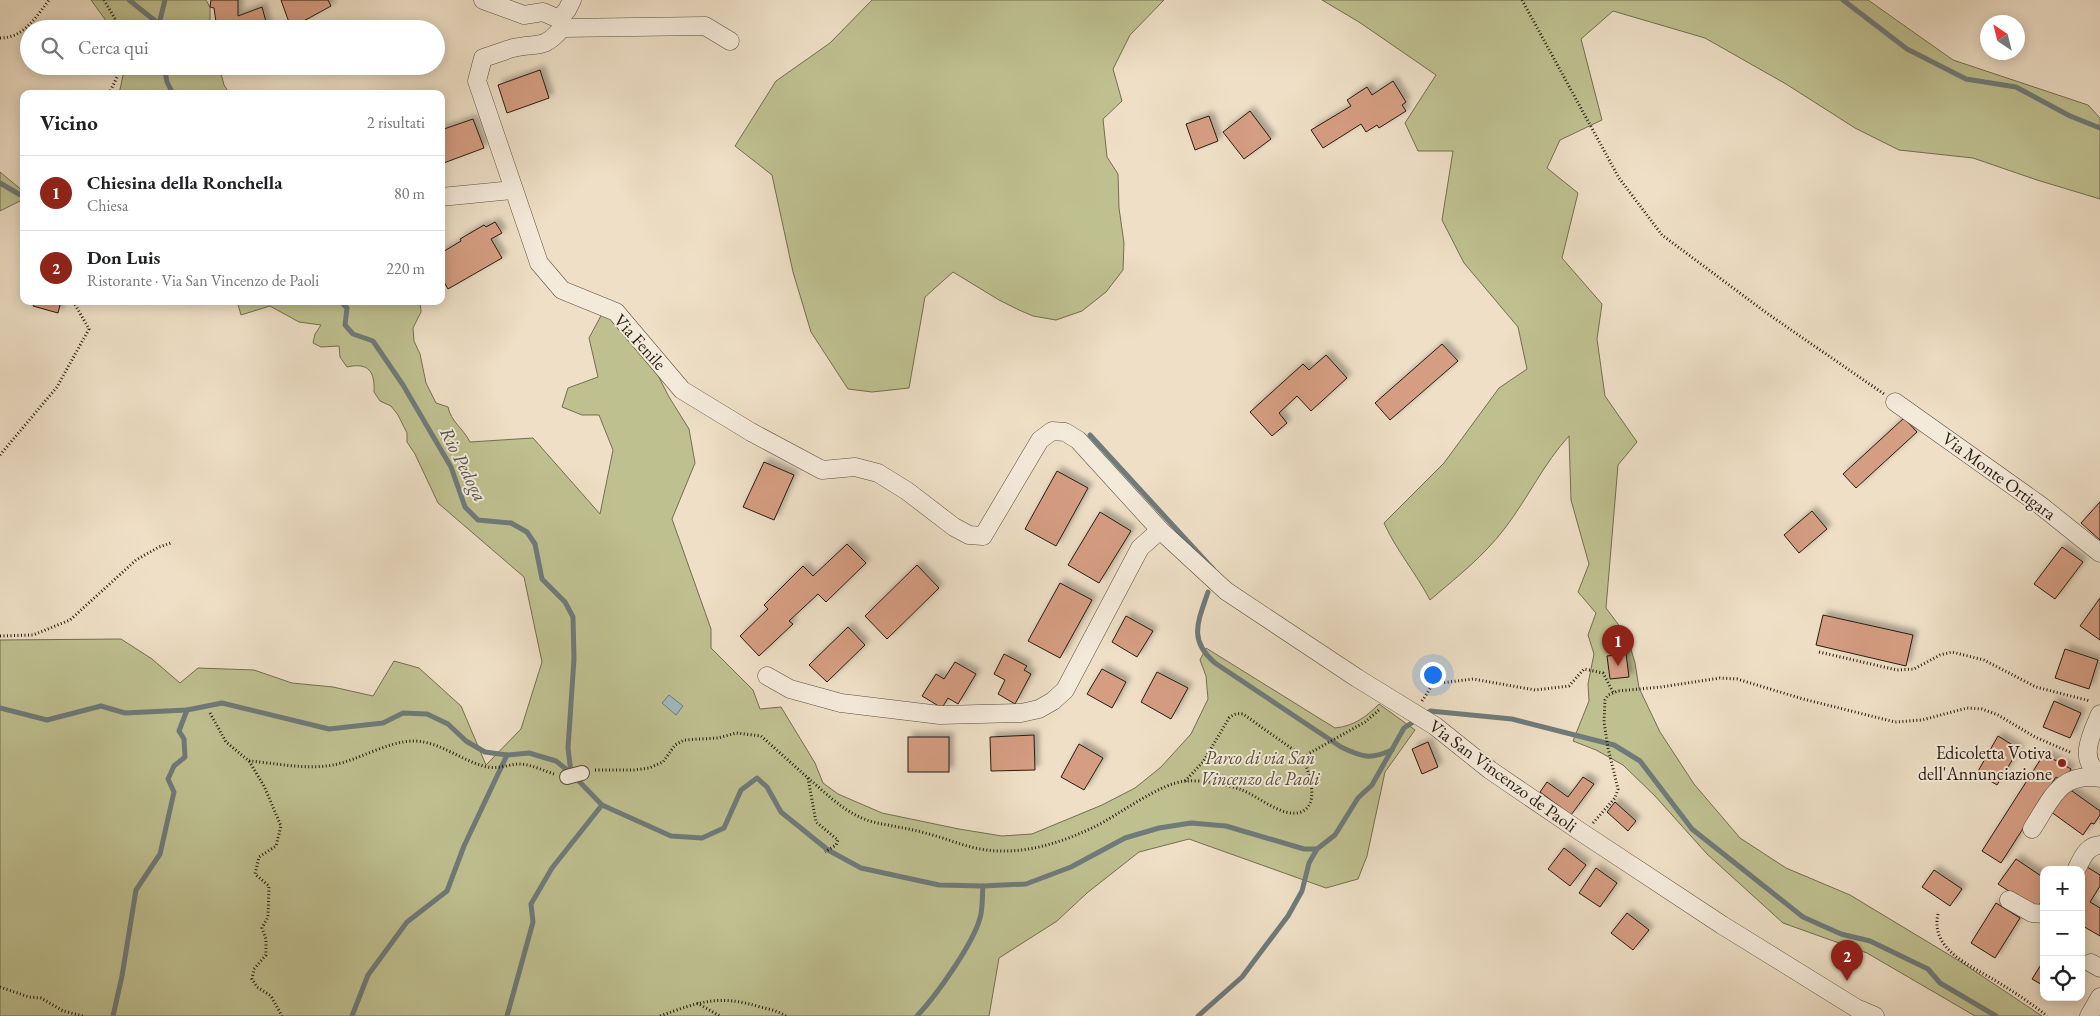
<!DOCTYPE html>
<html lang="it">
<head>
<meta charset="utf-8">
<style>
	:root { --surface:#fff; --page:#f2f2f2; --text:#202124; --muted:#757577; --line:#e0e0e0; --accent:#8f2418 }
	body { margin:0; font-family:"EB Garamond",serif; background:var(--page); color:var(--text) }
	.controls { position:absolute; right:15px; bottom:15px; display:grid; overflow:hidden; border-radius:10px; box-shadow:0 2px 12px #0003 }
	.controls button { width:45px; height:45px; display:grid; place-items:center; padding:0; border:0; border-bottom:1px solid var(--line); background:var(--surface); color:var(--text); font:25px sans-serif }
	.compass { position:absolute; left:1980px; top:15px; width:45px; height:45px; border-radius:50%; background:var(--surface); box-shadow:0 2px 12px #0003; rotate:325deg }
	.you { position:absolute; left:1432px; top:674px; width:18px; height:18px; margin:-12px; border:4px solid #fff; border-radius:50%; background:#1a73e8; box-shadow:0 0 0 8px #1a73e833 }
	.badge { display:grid; place-items:center; width:32px; height:32px; border-radius:50%; background:var(--accent); color:#fff; font-size:16px; font-weight:700 }
	.pin { position:absolute; translate:-50% -41px; filter:drop-shadow(0 1px 2px #0008) }
	.pin::after { content:''; position:absolute; top:26px; width:18px; height:15px; background:inherit; clip-path:polygon(0 0,100% 0,50% 100%) }
	.list { margin:0; padding:0; list-style:none }
	h2 { display:flex; justify-content:space-between; align-items:center; height:65px; margin:0; padding:0 20px; font-size:21px }
	h2 small { font-size:16px; font-weight:400; color:var(--muted) }
	.list li { display:grid; grid-template-columns:32px 1fr auto; gap:15px; align-items:center; box-sizing:border-box; height:75px; padding:0 20px; border-top:1px solid var(--line) }
	.list b { display:block; font-size:19px; white-space:nowrap }
	.list p { margin:0; font-size:16px; white-space:nowrap; color:var(--muted) }
	.list em { font-size:16px; font-style:normal; color:var(--muted) }
	.icon { flex:none; width:28px; height:28px; fill:none; stroke:currentColor; stroke-width:2; stroke-linecap:round; stroke-linejoin:round }
	.map { position:relative; flex:none; width:2100px; height:1016px; overflow:hidden }
	.search { position:absolute; background:var(--surface); box-shadow:0 2px 12px #0003; left:20px; top:20px; width:425px; height:55px; display:flex; align-items:center; gap:12px; box-sizing:border-box; padding:0 18px; border-radius:28px; color:var(--muted); font-size:19px }
	.panel { position:absolute; background:var(--surface); box-shadow:0 2px 12px #0003; left:20px; top:90px; width:425px; height:215px; border-radius:10px }
	.map>svg:first-child { display:block }
	.green { fill:#bfc090; stroke:#736e50 }
	.water { fill:#9fb9c0; stroke:#6f7a7a }
	.lines { fill:none; stroke-linecap:round; stroke-linejoin:round }
	.stream { stroke:#6f7a7a; stroke-width:5 }
	.building { fill:#d59d82; stroke:#271c11; filter:url(#shadow) }
	.pedestrian-casing { stroke:#594d3e; stroke-width:16 }
	.minor-casing { stroke:#594d3e; stroke-width:19 }
	.path { stroke:#271c11; stroke-width:3; stroke-dasharray:1 2.5; stroke-linecap:butt }
	.pedestrian { stroke:#f4eada; stroke-width:14 }
	.minor { stroke:#f4eada; stroke-width:18 }
	.poi-dot { fill:#8f2418; stroke:#f4eada; stroke-width:2 }
	.labels { text-anchor:middle; stroke-width:4; stroke-linejoin:round; paint-order:stroke }
	.street-label { font-size:18px; fill:#271c11; stroke:#f4eada }
	.poi-label { font-size:18px; fill:#271c11; stroke:#f4eada; text-anchor:end }
	.park-label { font-size:18px; font-style:italic; fill:#554d37; stroke:#f4eada }
	.water-label { font-size:19px; font-style:italic; fill:#51534e; stroke:#f4eada }
</style>
</head>
<body>
<div class="map">
<svg width="2100" height="1016" viewBox="0 0 2100 1016">
	<defs>
		<filter id="shadow"><feDropShadow dx="4.5" dy="-4.5" stdDeviation="2.5" flood-color="#0004"/></filter>
	</defs>
	<rect width="100%" height="100%" fill="#eedfc6"/>
	<filter id="stains"><feTurbulence type="fractalNoise" baseFrequency=".004" numOctaves="4"/><feColorMatrix values="0 0 0 0 .2 0 0 0 0 .09 0 0 0 0 .02 0 0 0 .5 -.17"/></filter>
	<radialGradient id="worn" r=".72"><stop offset=".6" stop-color="#630" stop-opacity="0"/><stop offset="1" stop-color="#630" stop-opacity=".3"/></radialGradient>
	<g class="green">
		<path d="M91 0H206L210 7V29H112Z"/>
		<path d="M872 0H1164L1130 35 1113 69 1122 101 1103 119 1107 157 1118 174 1119 208 1124 243 1123 270 1106 292 1082 311 1056 320 1033 316 1019 310 999 300 953 272 925 297 909 388 872 392 848 389 811 332 793 272 772 175 735 146 776 81 830 43Z"/>
		<path d="M1322 0H1868L1953 60 2088 105 2100 118V199L2037 180 1973 158 1899 150 1855 128 1786 84 1705 38 1613 11 1581 39 1602 120 1560 140 1547 168 1578 193 1562 258 1602 304 1597 339 1605 396 1637 442 1618 465 1606 608 1627 636 1635 663 1639 688 1660 732 1694 784 1740 838 1786 868 1850 895 1961 962 2042 1016H1975L1867 953 1783 923 1707 854 1655 796 1623 765 1596 750 1573 741 1589 701 1588 684 1594 654 1588 635 1596 613 1578 592 1589 564 1571 500 1569 436C1544 463 1528 498 1505 528 1484 556 1457 577 1430 600 1416 573 1396 550 1384 523L1444 463 1499 388 1527 369 1518 327 1464 263 1442 220 1453 151H1418L1405 123 1436 75 1359 22Z"/>
		<path d="M125 66H219L224 85 230 94H119Z"/>
		<path d="M0 172 24 192V199L0 211Z"/>
		<path d="M237 301H420L421 312 413 328 414 341 420 354 426 383 436 403 448 407C451 422 463 428 470 442L533 438 600 514 613 450 599 415H582L562 407 568 388 598 377 589 338 603 312 646 352 669 397 689 429 695 463 672 519 711 629V648L753 690 760 709 781 707 815 763 823 783 838 794 882 813 959 829 1002 836 1032 834 1102 805 1135 788 1161 767 1191 734 1208 699 1206 676 1200 660 1206 648 1335 728C1354 726 1366 717 1379 704L1415 730 1385 772 1367 856 1358 879 1326 888 1189 839 1139 852 1087 893 1057 921 999 958 989 1016H0V640L121 639 152 659 180 683 198 668 254 670 292 683 333 687 373 696 394 661 419 668 461 706 486 765 521 729 542 662 524 577 438 503 415 454 407 442V433L398 415 391 406 380 401 374 392C375 372 369 362 347 367L340 357 339 346 321 347 313 343 315 334 321 325 299 322 270 306 241 315Z"/>
	</g>
	<path class="water" d="M669 695 683 706 676 715 662 703Z"/>
	<g class="lines">
		<g class="stream">
			<path d="M129 0 159 24V29"/>
			<path d="M1843 0 1907 49 1966 79 2016 87 2070 116 2100 128"/>
			<path d="M159 24 165 0"/>
			<path d="M164 66 167 82 173 94"/>
			<path d="M0 183 24 197"/>
			<path d="M340 301 347 308 345 325 353 334 373 341 403 385 451 467 465 507 478 520 511 523 527 532 535 544 542 579 565 602 573 617 574 659 568 748 571 773"/>
			<path d="M1090 435 1213 569"/>
			<path d="M1208 592C1198 622 1188 640 1215 663L1341 747C1362 757 1370 760 1392 750"/>
			<path d="M0 708 47 720 101 706 125 713 187 710 222 703 329 729 383 723 403 713 427 714 448 724 466 741 485 752 507 755 529 753 556 761 571 773 602 805 671 836 702 838 724 828 741 790 757 778 767 787 781 812 828 850 861 868 939 885 983 886 1026 884 1071 867 1125 838 1159 828 1191 823 1226 826 1304 849H1317L1335 835 1358 798 1372 785 1404 728 1430 711 1512 719 1614 745 1640 761 1692 829 1803 917 1841 934 1870 941 1928 969 1940 983 1996 1016"/>
			<path d="M113 1016 122 976 136 890 160 854 174 792 168 779 174 766 185 757 184 739 179 731 187 710"/>
			<path d="M352 1016 368 975 407 922 447 891 464 846 507 755"/>
			<path d="M507 1016 533 922 531 904 552 868 602 805"/>
			<path d="M917 1016C936 996 973 944 980 918 983 908 982 896 983 886"/>
			<path d="M1198 1016 1242 977 1288 916 1302 891 1309 863 1317 849"/>
		</g>
	</g>
	<g class="building">
		<path d="M211 0H238V16L262 7 268 29H217L214 8 210 7Z"/>
		<path d="M281 0H328L331 6 291 28Z"/>
		<path d="M540 70 549 98 507 113 498 85Z"/>
		<path d="M1393 81 1406 102 1402 105 1406 111 1379 128 1377 125 1366 132 1361 124 1323 148 1311 130 1351 106 1347 100 1367 87 1372 95Z"/>
		<path d="M1250 111 1271 139 1244 159 1223 132Z"/>
		<path d="M1209 116 1218 141 1195 150 1186 124Z"/>
		<path d="M473 119 484 148 441 164V130Z"/>
		<path d="M495 222 502 233 491 239 502 258 448 289 441 277V253L461 241 460 239 484 225 486 227Z"/>
		<path d="M35 301H61L58 313 33 306Z"/>
		<path d="M1442 344 1458 361 1390 420 1375 403Z"/>
		<path d="M1326 355 1347 378 1311 411 1297 396 1279 413 1287 423 1272 436 1250 412 1303 364 1309 370Z"/>
		<path d="M1904 418 1917 432 1856 488 1843 474Z"/>
		<path d="M764 462 794 475 774 520 743 507Z"/>
		<path d="M1057 471 1088 488 1056 546 1025 529Z"/>
		<path d="M2100 502V540L2081 523Z"/>
		<path d="M1812 511 1827 529 1799 553 1784 535Z"/>
		<path d="M1100 512 1131 531 1099 583 1068 565Z"/>
		<path d="M847 544 866 563 826 602 818 594 789 621 793 624 759 656 740 636 768 609 764 605 803 566 813 576Z"/>
		<path d="M2062 547 2083 562 2055 599 2034 584Z"/>
		<path d="M917 565 939 588 887 639 865 616Z"/>
		<path d="M1060 583 1092 600 1060 658 1028 641Z"/>
		<path d="M2100 598V640L2080 626Z"/>
		<path d="M1823 615 1913 635 1906 666 1816 645Z"/>
		<path d="M1126 616 1153 631 1137 657 1112 642Z"/>
		<path d="M848 627 865 645 827 682 809 665Z"/>
		<path d="M2065 649 2098 660 2089 689 2055 678Z"/>
		<path d="M1004 654 1027 666 1024 670 1031 674 1015 704 998 694 1005 680 994 674Z"/>
		<path d="M1626 654 1629 677 1610 679 1607 656Z"/>
		<path d="M955 662 976 674 958 704 948 698 942 708 922 696 936 674 944 679Z"/>
		<path d="M1102 669 1126 682 1112 708 1087 694Z"/>
		<path d="M1157 672 1188 688 1171 719 1141 702Z"/>
		<path d="M2054 701 2081 713 2070 738 2043 727Z"/>
		<path d="M1034 735 1035 770 991 771 990 737Z"/>
		<path d="M1998 736 2019 749 1997 785 1977 773Z"/>
		<rect x="908" y="737" width="41" height="35"/>
		<path d="M1428 742 1438 767 1422 774 1412 749Z"/>
		<path d="M1079 744 1103 758 1084 790 1061 777Z"/>
		<path d="M2044 754 2071 769 2064 782 2056 777 2001 863 1982 851Z"/>
		<path d="M1583 777 1594 784 1571 815 1540 792 1547 782 1568 797Z"/>
		<path d="M2065 786 2100 811V815L2094 824 2091 823 2083 835 2047 809Z"/>
		<path d="M1615 802 1636 821 1628 831 1607 812Z"/>
		<path d="M1564 848 1586 865 1570 886 1548 869Z"/>
		<path d="M2016 859 2044 878V898L2036 909 1998 884Z"/>
		<path d="M2087 867 2100 875V886L2090 902 2100 908V936L2081 925V875Z"/>
		<path d="M1596 868 1617 883 1600 907 1579 893Z"/>
		<path d="M1934 870 1962 889 1950 906 1922 887Z"/>
		<path d="M1996 903 2020 918 1995 958 1971 943Z"/>
		<path d="M1627 913 1649 930 1633 950 1611 933Z"/>
		<path d="M2044 960V986L2032 979Z"/>
	</g>
	<g class="lines">
		<g class="pedestrian-casing">
			<path id="pedestrian" d="M567 777 582 773"/>
		</g>
		<g class="minor-casing">
			<g id="minor">
				<path d="M483 0 524 15 543 12 559 19 562 28C543 51 537 42 513 48 503 51 493 55 483 58L477 81 539 263 562 290 616 312 682 390 751 432 822 470 855 467 878 473 907 491 954 527 969 535 983 536 1040 440 1052 431 1065 432 1078 440 1160 530 1226 591 1357 678 1435 726 1490 770 1581 832 1722 925 1856 1008 1875 1016"/>
				<path d="M559 19 567 10 572 0"/>
				<path d="M562 28 705 26 730 41"/>
				<path d="M441 197 513 190"/>
				<path d="M1895 402 2040 505 2100 553"/>
				<path d="M767 676 790 689 841 703 940 715 1021 713 1039 709 1053 701 1065 690 1140 548 1160 530"/>
				<path d="M2100 714C2092 733 2077 760 2100 774"/>
				<path d="M2032 829C2051 800 2060 771 2100 778"/>
				<path d="M2076 870C2082 859 2086 846 2100 845"/>
				<path d="M2009 900 2032 913 2044 914"/>
				<path d="M2091 963 2100 968"/>
				<path d="M2089 1016 2100 997"/>
			</g>
		</g>
		<g class="path">
			<path d="M104 0 121 29"/>
			<path d="M1522 0 1619 178 1662 235 1768 314 1884 394"/>
			<path d="M0 38C24 38 36 17 49 0"/>
			<path d="M109 94 117 77 120 66"/>
			<path d="M0 455 57 387 89 329 73 301"/>
			<path d="M0 636 33 635 70 620 136 560 159 547 171 543"/>
			<path d="M1819 652 1897 670 1914 669 1940 655 1952 652 1984 660 2036 687 2090 701"/>
			<path d="M1422 701 1433 684 1473 679 1535 690 1569 686 1584 669 1603 673 1613 692"/>
			<path d="M210 713 226 742 249 761 264 786 281 826 276 846 259 857 255 874 269 886 268 917 262 928 266 939V955L254 969 252 979 257 987 271 996 282 1016"/>
			<path d="M249 761C275 763 306 770 333 765 356 761 389 741 413 741 440 741 461 761 487 767 497 769 508 765 518 764 530 764 542 770 554 774"/>
			<path d="M595 770H634L649 768 663 762 675 745 684 740 718 738 736 733 761 736 808 778 816 822 838 840 836 845 825 852"/>
			<path d="M808 778C828 795 847 815 873 822 890 826 908 828 925 833 942 837 958 844 975 848 1016 857 1056 845 1092 828 1118 816 1159 783 1186 781 1203 780 1227 784 1242 790 1258 796 1284 819 1301 812 1320 804 1309 776 1305 761L1308 754 1365 722 1380 709"/>
			<path d="M1185 781 1203 762 1229 718C1234 714 1237 713 1243 714L1298 753 1305 761"/>
			<path d="M1593 823 1615 798 1618 789 1608 748 1604 722 1605 700 1608 695 1618 691 1661 687 1720 678 1737 679 1803 699 1895 722 1922 720 1967 708 1982 709 1998 715 2035 737 2072 753"/>
			<path d="M1938 914C1930 950 1970 965 1996 981 2014 992 2031 1003 2047 1016"/>
			<path d="M0 987 29 997 41 998 63 1011 83 1016"/>
			<path d="M697 1003 720 1016"/>
			<path d="M660 1016C699 1002 719 994 760 1007 769 1009 778 1011 786 1016"/>
		</g>
		<use href="#pedestrian" class="pedestrian"/>
		<use href="#minor" class="minor"/>
	</g>
	<circle class="poi-dot" cx="2062" cy="763" r="5"/>
	<g class="labels">
		<g class="street-label">
			<text transform="translate(640 342) rotate(48)" y="6">Via Fenile</text>
			<text transform="translate(1999 476) rotate(36)" y="6">Via Monte Ortigara</text>
			<text transform="translate(1503 776) rotate(36)" y="6">Via San Vincenzo de Paoli</text>
		</g>
		<g class="poi-label">
			<text x="2052" y="759">Edicoletta Votiva<tspan x="2052" dy="21">dell'Annunciazione</tspan></text>
		</g>
		<g class="park-label">
			<text x="1260" y="764">Parco di via San<tspan x="1260" dy="21">Vincenzo de Paoli</tspan></text>
		</g>
		<g class="water-label">
			<text transform="translate(464 464) rotate(63)" y="7">Rio Pedoga</text>
		</g>
	</g>
	<rect width="100%" height="100%" filter="url(#stains)"/>
	<rect width="100%" height="100%" fill="url(#worn)"/>
</svg>
<div class="controls">
<button>+</button>
<button>−</button>
<button><svg class="icon" aria-label="locate" viewBox="0 0 24 24"><circle cx="12" cy="12" r="6"/><path d="M12 2v4M12 18v4M2 12h4M18 12h4"/></svg></button>
</div>
<svg class="compass" viewBox="-18 -18 36 36"><path d="M0-13l5 13h-10z" fill="#e53935"/><path d="M0 13l5-13h-10z" fill="#757577"/></svg>
<div class="you"></div>
<div class="pin badge" style="left:1618px;top:666px">1</div>
<div class="pin badge" style="left:1847px;top:981px">2</div>
<div class="search"><svg class="icon" aria-label="search" viewBox="0 0 24 24"><circle cx="10" cy="10" r="6"/><path d="M15 15l6 6"/></svg>Cerca qui</div>
<section class="panel">
<h2>Vicino<small>2 risultati</small></h2>
<ul class="list">
<li><span class="badge">1</span><div><b>Chiesina della Ronchella</b><p>Chiesa</p></div><em>80 m</em></li>
<li><span class="badge">2</span><div><b>Don Luis</b><p>Ristorante · Via San Vincenzo de Paoli</p></div><em>220 m</em></li>
</ul>
</section>
</div>
</body>
</html>
